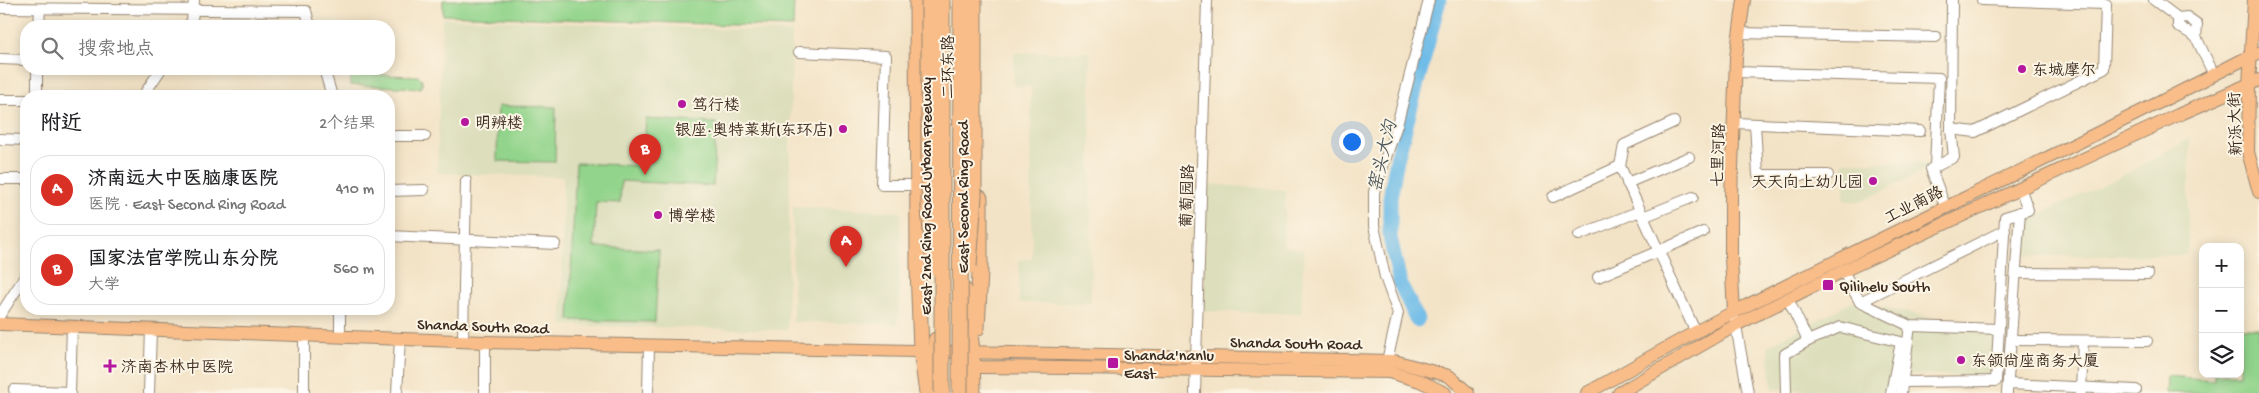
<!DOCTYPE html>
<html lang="zh">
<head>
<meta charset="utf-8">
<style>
	:root { --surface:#fff; --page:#f6f6f6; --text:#202124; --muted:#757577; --line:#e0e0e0; --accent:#d93025 }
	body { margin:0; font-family:"Gochi Hand","LXGW WenKai TC",sans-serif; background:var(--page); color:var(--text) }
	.controls { position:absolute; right:15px; bottom:15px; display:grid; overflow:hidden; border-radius:10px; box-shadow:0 2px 12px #0003 }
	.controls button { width:45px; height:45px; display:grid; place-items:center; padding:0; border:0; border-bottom:1px solid var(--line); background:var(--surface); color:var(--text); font:25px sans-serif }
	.you { position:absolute; left:1351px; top:141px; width:18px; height:18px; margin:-12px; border:4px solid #fff; border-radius:50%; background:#1a73e8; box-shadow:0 0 0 8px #1a73e833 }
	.badge { display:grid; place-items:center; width:32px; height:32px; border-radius:50%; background:var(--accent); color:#fff; font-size:16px; font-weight:700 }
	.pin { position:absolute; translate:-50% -41px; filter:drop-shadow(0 1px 2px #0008) }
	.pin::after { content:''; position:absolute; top:26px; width:18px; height:15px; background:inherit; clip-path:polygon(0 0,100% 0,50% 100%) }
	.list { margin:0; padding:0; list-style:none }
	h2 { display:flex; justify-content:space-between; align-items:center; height:65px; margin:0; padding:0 20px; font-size:21px }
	h2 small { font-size:16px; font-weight:400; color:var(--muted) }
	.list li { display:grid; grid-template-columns:32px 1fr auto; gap:15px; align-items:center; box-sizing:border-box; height:70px; margin:0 10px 10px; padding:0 10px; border:1px solid var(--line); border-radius:20px }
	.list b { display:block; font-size:19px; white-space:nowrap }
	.list p { margin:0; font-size:16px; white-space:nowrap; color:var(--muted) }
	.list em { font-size:16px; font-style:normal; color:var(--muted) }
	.icon { flex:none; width:28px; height:28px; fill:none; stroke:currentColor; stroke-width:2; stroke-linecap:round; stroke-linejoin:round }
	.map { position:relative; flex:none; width:2259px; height:393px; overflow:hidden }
	.search { position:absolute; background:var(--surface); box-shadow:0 2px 12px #0003; left:20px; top:20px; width:375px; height:55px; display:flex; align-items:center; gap:12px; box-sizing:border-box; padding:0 18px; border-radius:20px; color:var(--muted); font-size:19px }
	.panel { position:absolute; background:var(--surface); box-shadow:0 2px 12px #0003; left:20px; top:90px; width:375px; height:225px; border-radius:20px }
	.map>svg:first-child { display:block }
	.built { fill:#dcdebc }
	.green { fill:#92d48b; stroke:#667f54 }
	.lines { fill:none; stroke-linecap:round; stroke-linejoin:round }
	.river { stroke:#6ebce8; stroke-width:15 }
	.minor-casing { stroke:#978672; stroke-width:12 }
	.major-casing { stroke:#978672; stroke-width:14 }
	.highway-casing { stroke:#978672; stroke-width:17 }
	.minor { stroke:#fff; stroke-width:10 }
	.major { stroke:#f8bd89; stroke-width:12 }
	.highway { stroke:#f8bd89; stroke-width:15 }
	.highway-bridge-casing { stroke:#978672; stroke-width:17; stroke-linecap:butt }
	.highway-bridge { stroke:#f8bd89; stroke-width:15 }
	.poi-dot { fill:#b5179e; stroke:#fcf5e5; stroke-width:2 }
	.labels { text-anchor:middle; stroke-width:4; stroke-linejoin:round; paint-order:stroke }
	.street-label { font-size:16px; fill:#3b2a1e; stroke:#fcf5e5 }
	.poi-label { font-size:16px; fill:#3b2a1e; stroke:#fcf5e5; text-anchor:start }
	.water-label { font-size:18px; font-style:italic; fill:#4a565b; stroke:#fcf5e5 }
</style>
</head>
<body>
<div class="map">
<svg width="2259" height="393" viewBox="0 0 2259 393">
	<rect width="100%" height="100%" fill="#fcf5e5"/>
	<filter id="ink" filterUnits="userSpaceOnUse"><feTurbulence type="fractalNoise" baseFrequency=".02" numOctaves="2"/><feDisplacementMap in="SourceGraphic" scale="10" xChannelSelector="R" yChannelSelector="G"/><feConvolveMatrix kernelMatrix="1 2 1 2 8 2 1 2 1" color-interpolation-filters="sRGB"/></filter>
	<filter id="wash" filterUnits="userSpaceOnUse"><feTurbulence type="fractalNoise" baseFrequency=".0096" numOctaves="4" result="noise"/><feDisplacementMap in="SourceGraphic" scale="20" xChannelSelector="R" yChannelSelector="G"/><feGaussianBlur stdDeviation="1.12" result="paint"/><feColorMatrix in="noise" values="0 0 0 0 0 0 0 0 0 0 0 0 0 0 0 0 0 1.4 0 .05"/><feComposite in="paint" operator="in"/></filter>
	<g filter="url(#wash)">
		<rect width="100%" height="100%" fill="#f3e3c6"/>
		<g class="built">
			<path d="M442 18 792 32 787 330 562 325 563 177 437 173Z"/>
			<path d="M1090 52 1091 303H1019V260L1032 259 1031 87 1014 86V53Z"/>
			<path d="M2190 138 2187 255 2018 256 2021 223 2134 170Z"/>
			<path d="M1843 162 1938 163 1861 202 1844 200Z"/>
			<path d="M1206 184 1286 190 1283 246 1304 250 1301 314 1204 311Z"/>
			<path d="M793 207 901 212 898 324 793 322Z"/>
			<path d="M1854 301 1998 332V377L1906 374 1902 393 1772 389 1768 346Z"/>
		</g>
		<g class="green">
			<path d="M443 0H794L793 27 443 15Z"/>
			<path d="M351 74 418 76 422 79V86L420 88 350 85Z"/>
			<path d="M498 106 556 107 555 162 497 161Z"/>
			<path d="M646 119 716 123 713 186 621 181 620 203 596 202 594 247 659 250 655 322 569 320 576 163 643 166Z"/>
			<path d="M2240 328H2259V393H2166L2167 376 2214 380V374H2240Z"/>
		</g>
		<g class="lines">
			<path class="river" d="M1417 320 1400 283 1390 237V198L1397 159 1439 0"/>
		</g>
	</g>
	<g filter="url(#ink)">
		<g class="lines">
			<g class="minor-casing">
				<g id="minor">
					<path d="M1952 0 1951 129 1975 132 2104 69 2106 4 1982 0"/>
					<path d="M2154 0 2178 18V26L2196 37 2214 75"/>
					<path d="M0 8 306 11 310 26"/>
					<path d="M2178 18 2187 17 2197 24 2196 37"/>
					<path d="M39 26 40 9"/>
					<path d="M188 26 192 21 194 0"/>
					<path d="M1739 33 1936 37"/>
					<path d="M799 52 886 56 882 185H917"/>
					<path d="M0 59 26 60"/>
					<path d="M324 69 332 96"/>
					<path d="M1736 72 1939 78 1935 167"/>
					<path d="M37 96V69"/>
					<path d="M143 96 161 69"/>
					<path d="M0 100H26"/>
					<path d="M1674 122 1624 145 1620 166 1696 333"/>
					<path d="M1735 123 1920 131"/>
					<path d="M1755 124 1758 175H1828"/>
					<path d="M389 136H425"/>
					<path d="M0 139 26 140"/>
					<path d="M0 179H26"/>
					<path d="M1627 183 1689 157"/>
					<path d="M389 191 424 190"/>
					<path d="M1553 197 1620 166"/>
					<path d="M1945 206 1931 169 1954 157 1951 129"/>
					<path d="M1579 235 1640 211 1643 217 1693 197"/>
					<path d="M389 236 555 244"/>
					<path d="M1843 271 1860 302 1910 326 1999 329"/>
					<path d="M2016 273 2148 274"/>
					<path d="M1598 277 1703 232"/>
					<path d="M1788 299 1808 341"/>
					<path d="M1860 302 2005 230"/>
					<path d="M340 309V336"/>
					<path d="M0 315 26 275"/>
					<path d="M1735 320 1748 393"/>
					<path d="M2011 340 2147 341"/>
					<path d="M463 341 466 181"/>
					<path d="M1387 361 1398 313 1385 277 1374 226V192L1397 125 1429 0"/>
					<path d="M1902 382 1996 381 2005 217 2028 210 2021 190"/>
					<path d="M2008 384 2136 390"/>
					<path d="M14 390 70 392"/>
					<path d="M2081 392 2083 341"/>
					<path d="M70 393 72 326"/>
					<path d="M149 393 151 329"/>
					<path d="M304 393V335"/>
					<path d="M397 393 400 339"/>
					<path d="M485 393V342"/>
					<path d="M648 393 649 345"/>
					<path d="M1195 393 1207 0"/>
					<path d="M1786 393 1785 354 1808 341 1840 327 1901 342 1891 393"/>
					<path d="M1901 393 1910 326"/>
					<path d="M2007 393 2020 212"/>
				</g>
			</g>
			<g class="major-casing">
				<g id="major">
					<path d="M2254 0 2249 85 2248 152 2259 192"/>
					<path d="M1734 312 1731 258V196L1736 57 1744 0"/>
					<path d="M0 324 485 342 1394 361 1449 376 1468 393"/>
					<path d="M965 363 981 367 1389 372 1420 381 1445 393"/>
					<path d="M1587 393C1636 366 1685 336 1736 311 1907 224 2082 144 2252 55L2259 53"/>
					<path d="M1619 393 1736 325 1843 271 2178 115 2259 80"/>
				</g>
			</g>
			<g class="highway-casing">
				<g id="highway">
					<path d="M917 0 918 267 921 350 927 393"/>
					<path d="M965 291 972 351 973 393"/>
					<path d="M977 328 980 272V198"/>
					<path d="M934 393 936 340"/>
				</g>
			</g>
			<use href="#minor" class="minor"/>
			<use href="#major" class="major"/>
			<use href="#highway" class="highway"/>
			<g class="highway-bridge-casing">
				<g id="highway-bridge">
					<path d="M929 0V208L934 268"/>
					<path d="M969 266 974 196V0"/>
					<path d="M942 393V0"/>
					<path d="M960 393 961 0"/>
				</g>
			</g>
			<use href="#highway-bridge" class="highway-bridge"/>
		</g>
	</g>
	<g class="poi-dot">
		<circle cx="2022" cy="69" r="5"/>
		<circle cx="682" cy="104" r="5"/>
		<circle cx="465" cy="122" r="5"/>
		<circle cx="843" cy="129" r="5"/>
		<circle cx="1873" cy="181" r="5"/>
		<circle cx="658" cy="215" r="5"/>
		<rect x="1822" y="279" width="12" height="12" rx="2.5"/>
		<circle cx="1961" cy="360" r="5"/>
		<rect x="1107" y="357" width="12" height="12" rx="2.5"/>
		<path d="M107.5 358.5h5v5h5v5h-5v5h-5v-5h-5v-5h5z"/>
	</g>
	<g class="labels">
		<g class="street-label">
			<text transform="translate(947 67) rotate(-90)" y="6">二环东路</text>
			<text transform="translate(2234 124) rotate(-92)" y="6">新泺大街</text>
			<text transform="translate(1717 155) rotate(-88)" y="6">七里河路</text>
			<text transform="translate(925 196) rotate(-90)" y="6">East 2nd Ring Road Urban Freeway</text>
			<text transform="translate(1186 196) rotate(-88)" y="6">葡萄园路</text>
			<text transform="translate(962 197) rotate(-90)" y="6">East Second Ring Road</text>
			<text transform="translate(1913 204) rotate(-27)" y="6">工业南路</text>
			<text transform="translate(483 325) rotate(2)" y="6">Shanda South Road</text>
			<text transform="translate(1296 342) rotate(1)" y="6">Shanda South Road</text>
		</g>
		<g class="poi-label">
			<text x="2032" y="75">东城摩尔</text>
			<text x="692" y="110">笃行楼</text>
			<text x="475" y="128">明辨楼</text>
			<text x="833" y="135" text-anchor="end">银座·奥特莱斯(东环店)</text>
			<text x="1863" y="187" text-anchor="end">天天向上幼儿园</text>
			<text x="668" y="221">博学楼</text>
			<text x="1839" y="291">Qilihelu South</text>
			<text x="1124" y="360">Shanda'nanlu<tspan x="1124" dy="18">East</tspan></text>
			<text x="1971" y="366">东领尚座商务大厦</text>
			<text x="121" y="372">济南杏林中医院</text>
		</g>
		<g class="water-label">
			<text transform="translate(1382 156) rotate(-77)" y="6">窑头大沟</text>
		</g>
	</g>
</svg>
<div class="controls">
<button>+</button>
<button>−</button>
<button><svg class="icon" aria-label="layers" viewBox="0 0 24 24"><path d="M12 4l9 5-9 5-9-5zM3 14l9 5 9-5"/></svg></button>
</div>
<div class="you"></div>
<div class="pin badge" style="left:846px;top:267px">A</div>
<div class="pin badge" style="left:645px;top:175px">B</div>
<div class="search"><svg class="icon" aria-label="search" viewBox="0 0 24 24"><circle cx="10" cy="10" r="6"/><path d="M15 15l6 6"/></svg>搜索地点</div>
<section class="panel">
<h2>附近<small>2个结果</small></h2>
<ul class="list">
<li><span class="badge">A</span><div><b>济南远大中医脑康医院</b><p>医院 · East Second Ring Road</p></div><em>410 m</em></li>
<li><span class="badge">B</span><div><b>国家法官学院山东分院</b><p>大学</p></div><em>560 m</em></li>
</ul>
</section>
</div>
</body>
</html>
